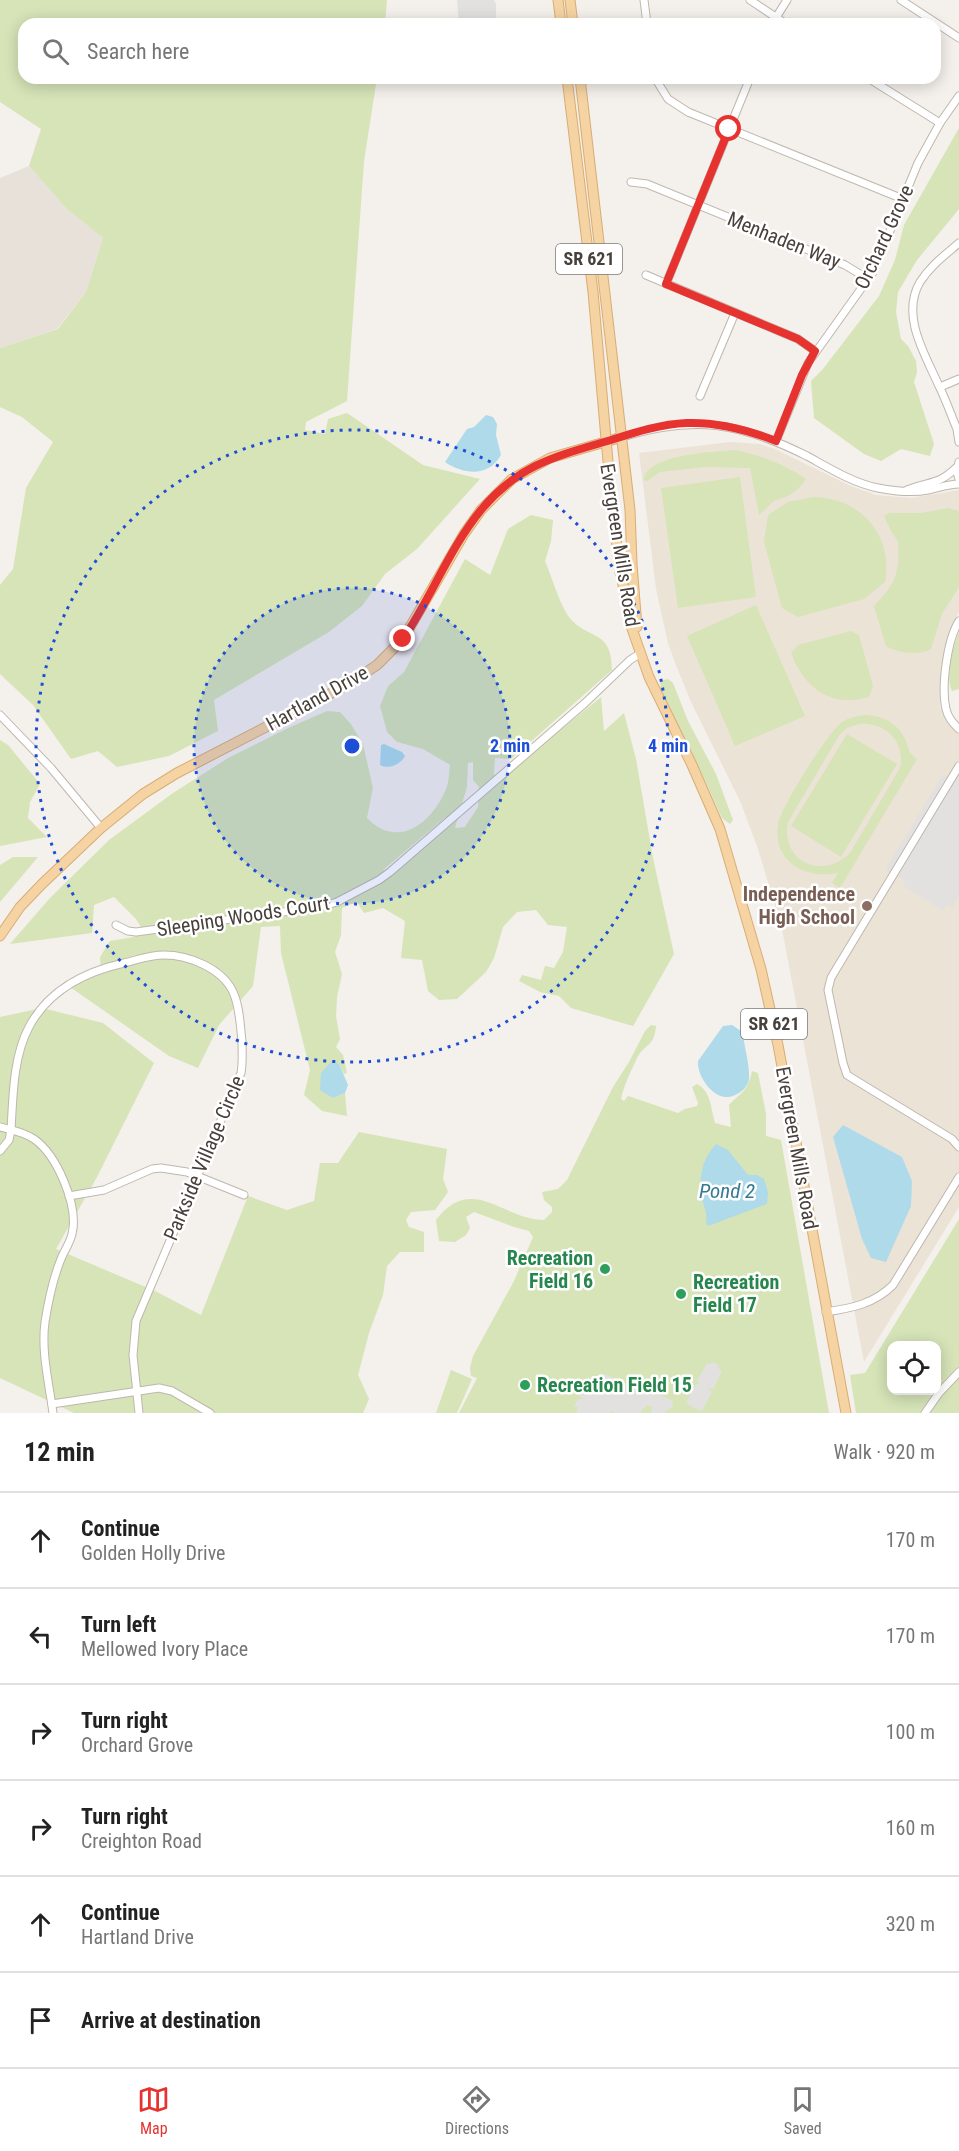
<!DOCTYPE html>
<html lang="en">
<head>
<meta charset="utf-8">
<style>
	:root { --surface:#fff; --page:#f6f6f6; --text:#222; --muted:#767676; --line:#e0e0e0; --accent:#e63330 }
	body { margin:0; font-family:"Roboto Condensed",sans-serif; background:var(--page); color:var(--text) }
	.controls { position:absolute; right:18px; bottom:18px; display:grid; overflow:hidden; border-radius:12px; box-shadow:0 3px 15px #0003 }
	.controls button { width:54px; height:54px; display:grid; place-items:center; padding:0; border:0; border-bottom:2px solid var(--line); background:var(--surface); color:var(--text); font:30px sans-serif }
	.stop { position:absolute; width:18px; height:18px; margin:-14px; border:4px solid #e63330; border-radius:50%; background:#fff }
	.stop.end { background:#e63330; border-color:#fff; box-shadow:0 2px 6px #0008 }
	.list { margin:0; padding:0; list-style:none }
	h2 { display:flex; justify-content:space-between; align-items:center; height:78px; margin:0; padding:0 24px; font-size:26px }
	h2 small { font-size:20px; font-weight:400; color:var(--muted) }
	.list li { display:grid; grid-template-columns:39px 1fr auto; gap:18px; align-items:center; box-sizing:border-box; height:96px; padding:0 24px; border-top:2px solid var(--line) }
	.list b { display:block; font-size:22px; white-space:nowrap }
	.list p { margin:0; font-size:20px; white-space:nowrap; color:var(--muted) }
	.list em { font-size:20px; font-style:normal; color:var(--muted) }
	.icon { flex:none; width:33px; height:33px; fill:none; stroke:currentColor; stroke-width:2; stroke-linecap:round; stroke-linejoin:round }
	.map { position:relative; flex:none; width:959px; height:1413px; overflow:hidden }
	.search { position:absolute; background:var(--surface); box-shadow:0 3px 15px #0003; left:18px; right:18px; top:18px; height:66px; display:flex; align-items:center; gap:15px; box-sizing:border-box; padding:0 21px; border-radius:18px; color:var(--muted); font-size:22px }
	.sheet { height:654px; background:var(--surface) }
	nav { display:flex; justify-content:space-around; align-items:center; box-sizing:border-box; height:84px; border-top:2px solid var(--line); background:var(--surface); font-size:16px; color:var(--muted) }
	nav a { display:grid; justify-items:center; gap:3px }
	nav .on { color:var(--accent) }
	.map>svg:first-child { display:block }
	.residential { fill:#e7e1da }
	.education { fill:#ece3d7 }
	.green { fill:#d6e4b8; fill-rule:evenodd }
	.parking { fill:#e3e1df }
	.water { fill:#aedaea }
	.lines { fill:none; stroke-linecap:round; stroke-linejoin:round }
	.minor-casing { stroke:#bfb7ae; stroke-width:9 }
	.major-casing { stroke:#d9ad74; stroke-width:11 }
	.minor { stroke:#fff; stroke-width:7 }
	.major { stroke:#f5d3a3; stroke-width:9 }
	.route { stroke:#e63330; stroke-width:8 }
	.ring { fill:none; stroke:#1d4ed8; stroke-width:3; stroke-dasharray:3 6 }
	.education-dot { fill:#8d6e63; stroke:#fff; stroke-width:2 }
	.leisure-dot { fill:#2e9e5b; stroke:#fff; stroke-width:2 }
	.labels { text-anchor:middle; stroke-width:5; stroke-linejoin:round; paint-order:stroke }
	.shield { fill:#fff; stroke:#7f7975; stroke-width:1.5 }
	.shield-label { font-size:18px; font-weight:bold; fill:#48403a }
	.street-label { font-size:20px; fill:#48403a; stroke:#fff }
	.education-label { font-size:20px; font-weight:bold; fill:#785e54; stroke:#fff; text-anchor:end }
	.leisure-label { font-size:20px; font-weight:bold; fill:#27864d; stroke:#fff; text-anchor:start }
	.water-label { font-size:21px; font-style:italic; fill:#367993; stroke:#fff }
	.centre { fill:#1d4ed8; stroke:#fff; stroke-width:3 }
	.ring-label { font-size:18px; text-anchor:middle; font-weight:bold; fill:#1d4ed8; stroke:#fff; stroke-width:5; stroke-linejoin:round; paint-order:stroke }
</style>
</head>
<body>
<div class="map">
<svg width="959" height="1413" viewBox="0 0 959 1413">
	<rect width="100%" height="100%" fill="#f4f0eb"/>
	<path class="residential" d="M29 166 67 209 103 238 86 292 57 329 0 348V178Z"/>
	<path class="education" d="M730 442 760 444 775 449 851 486 876 495 911 498 959 490V612L949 631 944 649 940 698V706L945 720 959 733V1207L864 1362 782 929 758 849 740 801 691 702 675 663 668 643 656 589 639 453Z"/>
	<g class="green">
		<path d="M0 0H387L385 24H24V78H377L364 161 347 401 306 422 305 430 325 434 328 419 347 413 423 465 480 479 417 549 385 574 362 606 329 632 214 700 218 731 169 756 117 767 98 751 71 759 33 705 0 674V585L13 569 26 488 53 442 22 417 0 407V348L58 329 86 292 103 238 67 209 29 166 41 129 0 102Z"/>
		<path d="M959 128V209L917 260 898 292 896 312 901 339 908 346 916 361 917 372 914 382 934 444 930 456 901 449 881 461 864 454 814 418 811 381 823 369 879 296 895 260 904 225Z"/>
		<path d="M735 450C760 455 784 464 806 479L798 489 788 496 774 501 759 515 750 468 705 467 660 472 647 481 644 480C646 454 715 452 735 450Z"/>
		<path d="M740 477 756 597 678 608 661 488Z"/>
		<path d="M813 497C860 497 894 536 885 582L864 599 798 617 782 608 764 542 768 515 788 502Z"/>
		<path d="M948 508 959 511V587L942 614 931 649C919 656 898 653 886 646L874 606C896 583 900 573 898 541L892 533 884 516 890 513H921Z"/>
		<path d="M531 515 553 520 551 541 545 561C551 575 560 605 569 617 588 641 612 628 612 670L511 759 495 758 494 774 498 781 601 697 604 731 624 713 636 759 653 858 674 954 633 1026 571 1008 559 996 540 992 519 981 522 975 541 980 545 966 554 968 563 952 567 927 548 925 536 910 517 912 503 927 494 958 486 972 457 999 439 1000 428 991 422 960 401 958 405 921 383 908 364 913 357 902 342 908 341 935 335 952 342 974 337 997 336 1016 340 1039 336 1047 343 1055 347 1073 344 1074 339 1064 333 1098 345 1093 347 1116 322 1111 304 1095 310 1070 281 953 280 926 261 927 253 986 219 1025 198 1068 169 1056 70 987 101 973 100 957 110 941 134 937 141 927 136 919 114 897 94 905 92 933 10 944 50 898 109 840 173 793 228 758 288 728 327 711 340 712 351 724 363 744 373 788 367 818C398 850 432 823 446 789 449 782 449 773 450 765L423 749 397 742 387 732 380 706 388 686 404 672 465 559 490 575 508 529ZM473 762V780L479 787 478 807 465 827 455 828 467 787 468 763ZM446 817 443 831 393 874 383 870Z"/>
		<path d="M756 605 805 716 735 746 687 636Z"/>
		<path d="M851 631 859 635 873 686 869 697C831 708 805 689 791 653L798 645Z"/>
		<path d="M959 632V689L952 691C945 678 953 645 959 632Z"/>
		<path d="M668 679 673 683 688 721 716 774 733 820 730 824 722 818C710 792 699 766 686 741 678 725 660 698 660 681Z"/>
		<path d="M864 715C881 715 898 723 905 739 910 750 907 752 917 759L840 888 832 883 838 873C805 880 772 861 778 824 781 807 828 732 842 722 848 718 856 716 864 715ZM859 724C885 721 906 742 900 768L850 853C822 881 780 861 788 822L840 734 847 728Z"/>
		<path d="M847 734 897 764 841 857 791 826Z"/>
		<path d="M0 740 8 745 40 784 30 802 28 818 47 837 0 846Z"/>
		<path d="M13 857H38L0 902V865Z"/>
		<path d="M42 1008 103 1023 154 1063 97 1177 56 1249 155 1291 201 1315 248 1196 287 1210 314 1201 320 1163H338L359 1132 447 1149 443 1179 448 1192 435 1210 411 1212 406 1220 409 1227 424 1232V1252H400L387 1266 383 1295 369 1333 358 1375 369 1399 363 1413H74L0 1378V1017Z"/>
		<path d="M651 1025 656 1026C654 1048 645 1043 637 1058 631 1071 624 1085 621 1099L624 1101 628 1096 678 1113 685 1109 697 1106 698 1103 692 1087 697 1084C711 1091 711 1109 715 1123L731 1127 729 1105C743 1090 747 1093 752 1071L758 1073 766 1114V1136L781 1140 829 1413H459L477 1378 471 1376 470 1368 473 1356 514 1281 533 1237 529 1231 514 1227 474 1212 466 1217 470 1228 466 1235 455 1242 439 1241 436 1220C472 1173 503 1220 544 1220L552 1212V1207L544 1200 542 1192 558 1189 567 1180 613 1087 629 1062 645 1031Z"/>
		<path d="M959 1219V1413H856L850 1375 865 1373ZM892 1346H936V1390H892Z"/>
		<path d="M451 1370 472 1379 457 1413H436Z"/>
	</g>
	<g class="parking">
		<path d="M457 0H494L496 4V24H459Z"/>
		<path d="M959 766V896L952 908 947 905 942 910 903 886 905 881 885 870 943 774 951 779Z"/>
		<path d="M713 1362 719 1365 718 1368 722 1371 713 1389 707 1388 712 1392 702 1411 696 1409 686 1403 696 1384 701 1385 697 1381 707 1363 711 1364Z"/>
		<path d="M605 1374 630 1386 634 1382 655 1393 654 1398 658 1394 673 1401 672 1407 665 1412 659 1413H651L652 1407 647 1405 644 1409 642 1408 641 1413H615L610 1411 609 1413H576L578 1408 574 1406 578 1399H583L579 1396 587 1379 592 1381 598 1375Z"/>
	</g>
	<g class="water">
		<path d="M486 415 493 417 497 424 496 435 501 455C489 477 464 475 445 462L467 429 474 427Z"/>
		<path d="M384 744 402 752 405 756C401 764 389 770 380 765L381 745Z"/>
		<path d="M732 1025 741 1031 743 1036C745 1049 750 1067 749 1079 748 1089 735 1098 725 1097 710 1095 697 1075 698 1061L723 1026Z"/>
		<path d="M332 1061 339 1064 348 1085 345 1093 333 1098 320 1090 321 1073Z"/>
		<path d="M843 1125 902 1157 912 1181 911 1206 886 1262 871 1258 862 1239 833 1137Z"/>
		<path d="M716 1144 728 1150 748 1175H757L764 1179 768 1192 767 1204 708 1226 706 1223C708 1213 704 1208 702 1199 698 1179 702 1158 716 1144Z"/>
	</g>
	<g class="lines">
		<g class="minor-casing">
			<g id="minor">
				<path d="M644 0 647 24"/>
				<path d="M750 0 786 24"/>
				<path d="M901 0 959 38"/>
				<path d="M772 24 787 0"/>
				<path d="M655 78 668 99 688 112 903 199"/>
				<path d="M868 78 940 123"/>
				<path d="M631 182 647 184 845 265 868 279"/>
				<path d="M959 243C945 255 930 266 920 282 900 316 926 356 939 386 946 400 951 415 957 429L959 442"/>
				<path d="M646 275 798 339 815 351"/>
				<path d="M666 284 750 78"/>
				<path d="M940 387 959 379"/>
				<path d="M700 396 735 313"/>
				<path d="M622 437C695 415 739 422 807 456 829 468 853 483 878 488 893 491 912 493 928 490 938 488 948 484 959 484"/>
				<path d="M776 441 808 363 873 272 918 163 940 123 959 96"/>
				<path d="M959 462 957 472 959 479"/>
				<path d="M907 490C930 480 936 487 957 467"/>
				<path d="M959 621C947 640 941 687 946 709 948 718 953 723 959 729"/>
				<path d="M0 715 51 768 101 828"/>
				<path d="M959 766 835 971 831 978 828 990 843 1063 847 1075 952 1139 959 1147"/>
				<path d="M116 925 128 931 136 932 320 907 337 902 379 880 390 872 585 703 630 660 641 653"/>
				<path d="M0 1127C12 1130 24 1132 34 1139 57 1155 79 1206 72 1234 70 1243 64 1251 61 1259 54 1276 48 1303 45 1322 41 1352 49 1383 53 1413"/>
				<path d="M0 1151 9 1140 11 1130C13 1097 13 1057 29 1027 48 991 84 972 124 963 137 960 150 955 164 955 188 955 222 968 233 992 240 1007 240 1025 242 1041 242 1052 243 1062 241 1073L136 1321 133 1355 139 1413"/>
				<path d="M69 1196 104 1190 152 1169 161 1168 187 1172 244 1195"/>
				<path d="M826 1312C852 1308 874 1304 893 1285L959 1177"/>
				<path d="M52 1404 159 1388 172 1391 210 1413"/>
				<path d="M925 1413 939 1393 959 1372"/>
			</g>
		</g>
		<g class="major-casing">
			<g id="major">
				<path d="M558 0 561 24"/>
				<path d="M570 0 573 24"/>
				<path d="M567 78 593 292 611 495 619 564 631 626 649 677 692 765 720 829 761 969 778 1045 846 1413"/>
				<path d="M580 78 630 510 632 564 637 627"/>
				<path d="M0 936 20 907 42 884 101 828 143 794 177 773 347 685 377 665 403 639 464 534 481 510 512 479 550 458 622 437"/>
			</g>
		</g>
		<use href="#minor" class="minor"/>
		<use href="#major" class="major"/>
	</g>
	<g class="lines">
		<path class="route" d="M403 639C431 598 449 549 481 510 519 464 557 456 611 440 636 432 661 424 687 423 717 422 748 430 776 441L802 375 815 351 798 339 666 284 729 129"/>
	</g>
	<circle cx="352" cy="746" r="158" fill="#1d4ed8" fill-opacity=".12"/>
	<g class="ring">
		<circle cx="352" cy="746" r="158"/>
		<circle cx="352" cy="746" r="316"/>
	</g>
	<circle class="education-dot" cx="867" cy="906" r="6"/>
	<g class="leisure-dot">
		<circle cx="605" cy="1269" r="6"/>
		<circle cx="681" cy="1294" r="6"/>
		<circle cx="525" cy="1385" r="6"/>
	</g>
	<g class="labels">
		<g class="shield">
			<rect x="556" y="244" width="66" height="30" rx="4.5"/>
			<rect x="741" y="1009" width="66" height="30" rx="4.5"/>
		</g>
		<g class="shield-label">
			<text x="589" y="265">SR 621</text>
			<text x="774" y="1030">SR 621</text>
		</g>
		<g class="street-label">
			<text transform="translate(884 237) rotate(-65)" y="7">Orchard Grove</text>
			<text transform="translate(784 240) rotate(22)" y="7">Menhaden Way</text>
			<text transform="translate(620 545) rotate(81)" y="7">Evergreen Mills Road</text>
			<text transform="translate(317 698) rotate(-29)" y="7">Hartland Drive</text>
			<text transform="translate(243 916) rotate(-9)" y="7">Sleeping Woods Court</text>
			<text transform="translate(797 1148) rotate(80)" y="7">Evergreen Mills Road</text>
			<text transform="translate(204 1158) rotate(-67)" y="7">Parkside Village Circle</text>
		</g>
		<g class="education-label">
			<text x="855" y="901">Independence<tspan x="855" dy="23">High School</tspan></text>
		</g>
		<g class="leisure-label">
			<text x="593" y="1265" text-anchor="end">Recreation<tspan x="593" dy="23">Field 16</tspan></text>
			<text x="693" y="1289">Recreation<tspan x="693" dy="23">Field 17</tspan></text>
			<text x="537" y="1392">Recreation Field 15</text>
		</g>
		<g class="water-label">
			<text x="727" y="1198">Pond 2</text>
		</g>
	</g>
	<circle cx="352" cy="746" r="9" class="centre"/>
	<g class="ring-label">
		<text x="510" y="752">2 min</text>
		<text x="668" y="752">4 min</text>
	</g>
</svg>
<div class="controls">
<button><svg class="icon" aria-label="locate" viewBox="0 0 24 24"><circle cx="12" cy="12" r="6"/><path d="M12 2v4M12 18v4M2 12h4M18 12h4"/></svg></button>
</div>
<div class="stop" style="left:729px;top:129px"></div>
<div class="stop end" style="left:403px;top:639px"></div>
<div class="search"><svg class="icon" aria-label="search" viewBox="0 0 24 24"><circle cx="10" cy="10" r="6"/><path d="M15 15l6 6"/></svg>Search here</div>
</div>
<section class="sheet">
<h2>12 min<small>Walk · 920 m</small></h2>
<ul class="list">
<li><svg class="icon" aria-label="ahead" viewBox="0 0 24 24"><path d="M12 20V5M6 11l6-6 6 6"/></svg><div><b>Continue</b><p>Golden Holly Drive</p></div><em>170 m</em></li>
<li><svg class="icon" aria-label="left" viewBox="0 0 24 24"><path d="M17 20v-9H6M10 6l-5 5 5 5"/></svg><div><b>Turn left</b><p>Mellowed Ivory Place</p></div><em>170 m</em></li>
<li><svg class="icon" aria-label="right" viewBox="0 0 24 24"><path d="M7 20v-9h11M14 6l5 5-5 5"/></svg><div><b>Turn right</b><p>Orchard Grove</p></div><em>100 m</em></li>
<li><svg class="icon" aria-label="right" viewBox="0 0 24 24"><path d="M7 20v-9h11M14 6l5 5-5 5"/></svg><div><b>Turn right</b><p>Creighton Road</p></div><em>160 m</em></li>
<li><svg class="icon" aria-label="ahead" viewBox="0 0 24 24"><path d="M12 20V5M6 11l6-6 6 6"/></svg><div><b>Continue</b><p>Hartland Drive</p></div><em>320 m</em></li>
<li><svg class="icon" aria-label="arrive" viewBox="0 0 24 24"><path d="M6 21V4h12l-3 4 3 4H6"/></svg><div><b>Arrive at destination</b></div></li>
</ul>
</section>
<nav>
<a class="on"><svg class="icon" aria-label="map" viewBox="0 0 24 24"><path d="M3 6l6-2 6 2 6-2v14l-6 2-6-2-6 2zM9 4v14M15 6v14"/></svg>Map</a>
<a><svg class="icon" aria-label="directions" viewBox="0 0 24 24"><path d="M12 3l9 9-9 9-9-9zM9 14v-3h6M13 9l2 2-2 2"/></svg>Directions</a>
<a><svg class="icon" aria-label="saved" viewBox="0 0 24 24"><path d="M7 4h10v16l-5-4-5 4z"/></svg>Saved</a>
</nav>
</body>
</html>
